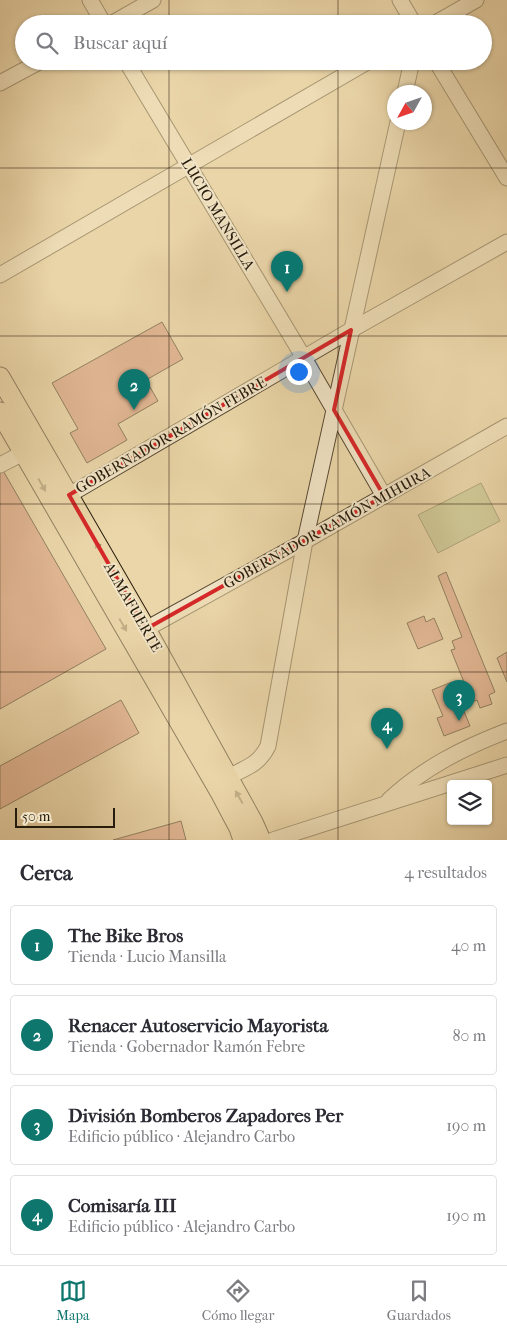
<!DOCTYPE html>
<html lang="es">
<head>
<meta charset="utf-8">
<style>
	:root { --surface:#fff; --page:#f2f2f3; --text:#2b2b33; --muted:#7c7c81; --line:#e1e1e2; --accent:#0f766e }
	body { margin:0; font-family:"IM FELL French Canon",serif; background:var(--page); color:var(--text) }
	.controls { position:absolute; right:15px; bottom:15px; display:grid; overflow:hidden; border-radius:5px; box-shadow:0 1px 4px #0004 }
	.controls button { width:45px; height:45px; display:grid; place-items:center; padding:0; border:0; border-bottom:1px solid var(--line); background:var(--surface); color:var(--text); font:25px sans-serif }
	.compass { position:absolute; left:387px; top:85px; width:45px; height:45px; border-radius:50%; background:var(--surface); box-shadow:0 1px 4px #0004; rotate:230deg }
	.scale { position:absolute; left:15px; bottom:12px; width:100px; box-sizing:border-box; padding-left:5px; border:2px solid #281c0d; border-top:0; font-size:14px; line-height:18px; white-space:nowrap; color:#281c0d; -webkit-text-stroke:4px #f1e4c6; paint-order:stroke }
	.you { position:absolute; left:298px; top:371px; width:18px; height:18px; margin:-12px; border:4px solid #fff; border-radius:50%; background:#1a73e8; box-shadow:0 0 0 8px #1a73e833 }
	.badge { display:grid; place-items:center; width:32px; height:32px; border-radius:50%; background:var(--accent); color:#fff; font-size:16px; font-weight:700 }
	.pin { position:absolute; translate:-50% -41px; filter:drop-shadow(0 1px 2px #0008) }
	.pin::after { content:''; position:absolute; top:26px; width:18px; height:15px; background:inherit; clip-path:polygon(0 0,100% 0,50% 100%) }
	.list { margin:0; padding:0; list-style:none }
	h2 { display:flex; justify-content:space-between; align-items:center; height:65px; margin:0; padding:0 20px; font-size:21px }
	h2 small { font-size:16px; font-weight:400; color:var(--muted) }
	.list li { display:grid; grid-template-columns:32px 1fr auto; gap:15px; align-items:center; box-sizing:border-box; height:80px; margin:0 10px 10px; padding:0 10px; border:1px solid var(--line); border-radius:5px }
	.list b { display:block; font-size:19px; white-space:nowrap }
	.list p { margin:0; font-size:16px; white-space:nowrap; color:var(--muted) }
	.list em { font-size:16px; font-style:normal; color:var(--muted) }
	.icon { flex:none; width:28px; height:28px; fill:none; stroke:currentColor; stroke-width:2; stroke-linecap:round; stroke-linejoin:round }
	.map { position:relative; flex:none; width:507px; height:840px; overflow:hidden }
	.search { position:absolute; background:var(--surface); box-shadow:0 1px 4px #0004; left:15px; right:15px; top:15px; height:55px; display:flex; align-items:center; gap:12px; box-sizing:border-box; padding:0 18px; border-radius:28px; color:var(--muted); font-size:19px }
	.sheet { height:425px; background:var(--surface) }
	nav { display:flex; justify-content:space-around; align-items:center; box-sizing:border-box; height:70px; border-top:1px solid var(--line); background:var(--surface); font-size:14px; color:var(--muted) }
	nav a { display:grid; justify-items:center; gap:2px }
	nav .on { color:var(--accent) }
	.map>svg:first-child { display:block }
	.green { fill:#b6be88; stroke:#6f6d4a }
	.building { fill:#d8907a; stroke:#281c0d }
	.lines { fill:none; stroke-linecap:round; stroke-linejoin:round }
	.minor-casing { stroke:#584a34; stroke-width:17 }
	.major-casing { stroke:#281c0d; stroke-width:21 }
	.minor { stroke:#f1e4c6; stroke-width:15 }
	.major { stroke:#ead6a8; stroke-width:19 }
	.oneway { fill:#938262 }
	.marked { fill:none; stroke:#d62828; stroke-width:4; stroke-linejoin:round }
	.grid { fill:none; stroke:#281c0d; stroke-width:1; stroke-opacity:0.55 }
	.labels { text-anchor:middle; stroke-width:4; stroke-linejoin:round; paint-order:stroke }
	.street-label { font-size:15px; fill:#281c0d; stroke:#f1e4c6 }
</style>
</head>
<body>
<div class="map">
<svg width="507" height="840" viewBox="0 0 507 840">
	<rect width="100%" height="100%" fill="#ead6a8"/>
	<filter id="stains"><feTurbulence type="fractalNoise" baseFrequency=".004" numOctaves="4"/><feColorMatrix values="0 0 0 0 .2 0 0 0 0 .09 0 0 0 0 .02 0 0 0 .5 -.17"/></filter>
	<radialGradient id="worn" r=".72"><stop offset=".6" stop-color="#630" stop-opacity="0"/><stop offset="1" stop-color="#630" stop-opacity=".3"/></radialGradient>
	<path class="green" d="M481 483 500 521 438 553 418 515Z"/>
	<g class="building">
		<path d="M162 322 183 359 146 380 158 401 118 424 127 440 87 463 70 433 78 429 52 383Z"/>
		<path d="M0 467H1L106 649 0 709Z"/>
		<path d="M446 572 495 692 489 695 492 704 480 708 477 700 472 702 451 650 455 649 452 641 462 637 438 576Z"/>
		<path d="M424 616 426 622 434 618 443 639 418 649 407 623Z"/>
		<path d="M507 652V682L497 658Z"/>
		<path d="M452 682 470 726 444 736 437 718 443 716 432 690Z"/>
		<path d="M121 700 139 733 0 809V766Z"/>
		<path d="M181 821 186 840H113Z"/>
	</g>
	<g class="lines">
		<g class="minor-casing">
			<g id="minor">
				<path d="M90 0 104 24"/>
				<path d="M400 0 414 24"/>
				<path d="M111 24 153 0"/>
				<path d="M434 24 476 0"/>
				<path d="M126 61 304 358 384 496"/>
				<path d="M436 61 507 178"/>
				<path d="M0 83 41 61"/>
				<path d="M405 92 412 61"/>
				<path d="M0 275 369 61"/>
				<path d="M0 465 23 453"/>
				<path d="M69 495 351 330 507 242"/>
				<path d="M146 629 305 541 507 426"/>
				<path d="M228 777C245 768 259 765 268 746L305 541 398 122"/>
				<path d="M389 800C423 768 463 748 507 731"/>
				<path d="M273 840 507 765"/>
			</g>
		</g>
		<g class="major-casing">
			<g id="major">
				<path d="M0 377 146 629 253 822 261 840"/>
				<path d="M0 412 221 794 239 828 243 840"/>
			</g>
		</g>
		<use href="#minor" class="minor"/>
		<use href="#major" class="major"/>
	</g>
	<defs><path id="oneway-solid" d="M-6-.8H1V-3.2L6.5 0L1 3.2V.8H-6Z" transform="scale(1.25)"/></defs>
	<g class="oneway">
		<use href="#oneway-solid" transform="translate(42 485) rotate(60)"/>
		<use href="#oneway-solid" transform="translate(99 548) rotate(-120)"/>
		<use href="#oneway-solid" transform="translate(123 625) rotate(60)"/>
		<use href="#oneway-solid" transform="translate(239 797) rotate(-119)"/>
	</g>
	<path d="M0 0H507V840H0ZM351 330 334 410 384 496 146 629 69 495Z" fill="#ead6a8" fill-opacity=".55" fill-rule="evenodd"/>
	<path class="marked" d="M351 330 334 410 384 496 146 629 69 495Z"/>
	<path class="grid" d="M169 0V24M338 0V24M169 61V840M338 61V840M0 168H507M0 336H507M0 504H507M0 672H507"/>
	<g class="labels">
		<g class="street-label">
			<text transform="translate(218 214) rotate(59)" y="5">LUCIO MANSILLA</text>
			<text transform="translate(171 435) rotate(-30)" y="5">GOBERNADOR RAMÓN FEBRE</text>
			<text transform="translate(327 528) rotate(-29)" y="5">GOBERNADOR RAMÓN MIHURA</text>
			<text transform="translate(133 607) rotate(60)" y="5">ALMAFUERTE</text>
		</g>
	</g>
	<rect width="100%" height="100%" filter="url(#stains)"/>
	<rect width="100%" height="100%" fill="url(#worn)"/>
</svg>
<div class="controls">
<button><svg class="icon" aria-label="layers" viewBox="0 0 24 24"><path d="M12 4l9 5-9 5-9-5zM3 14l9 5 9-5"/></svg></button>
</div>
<svg class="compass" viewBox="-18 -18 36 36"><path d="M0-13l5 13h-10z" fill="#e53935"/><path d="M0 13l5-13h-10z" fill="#7c7c81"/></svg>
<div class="scale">50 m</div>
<div class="you"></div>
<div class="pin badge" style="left:287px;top:292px">1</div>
<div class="pin badge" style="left:134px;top:410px">2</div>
<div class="pin badge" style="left:459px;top:721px">3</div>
<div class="pin badge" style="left:387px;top:749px">4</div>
<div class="search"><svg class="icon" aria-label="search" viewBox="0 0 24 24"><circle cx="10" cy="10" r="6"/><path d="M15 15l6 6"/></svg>Buscar aquí</div>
</div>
<section class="sheet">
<h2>Cerca<small>4 resultados</small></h2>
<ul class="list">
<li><span class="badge">1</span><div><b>The Bike Bros</b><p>Tienda · Lucio Mansilla</p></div><em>40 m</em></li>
<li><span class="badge">2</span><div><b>Renacer Autoservicio Mayorista</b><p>Tienda · Gobernador Ramón Febre</p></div><em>80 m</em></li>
<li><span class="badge">3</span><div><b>División Bomberos Zapadores Per</b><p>Edificio público · Alejandro Carbo</p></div><em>190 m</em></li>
<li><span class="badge">4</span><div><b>Comisaría III</b><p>Edificio público · Alejandro Carbo</p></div><em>190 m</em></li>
</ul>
</section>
<nav>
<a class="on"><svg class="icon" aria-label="map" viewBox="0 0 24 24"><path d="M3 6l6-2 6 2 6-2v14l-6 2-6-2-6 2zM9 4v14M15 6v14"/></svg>Mapa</a>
<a><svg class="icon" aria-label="directions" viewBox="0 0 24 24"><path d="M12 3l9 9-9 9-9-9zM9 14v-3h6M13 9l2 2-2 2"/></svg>Cómo llegar</a>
<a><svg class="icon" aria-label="saved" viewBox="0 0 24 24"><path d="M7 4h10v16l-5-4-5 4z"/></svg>Guardados</a>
</nav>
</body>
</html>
